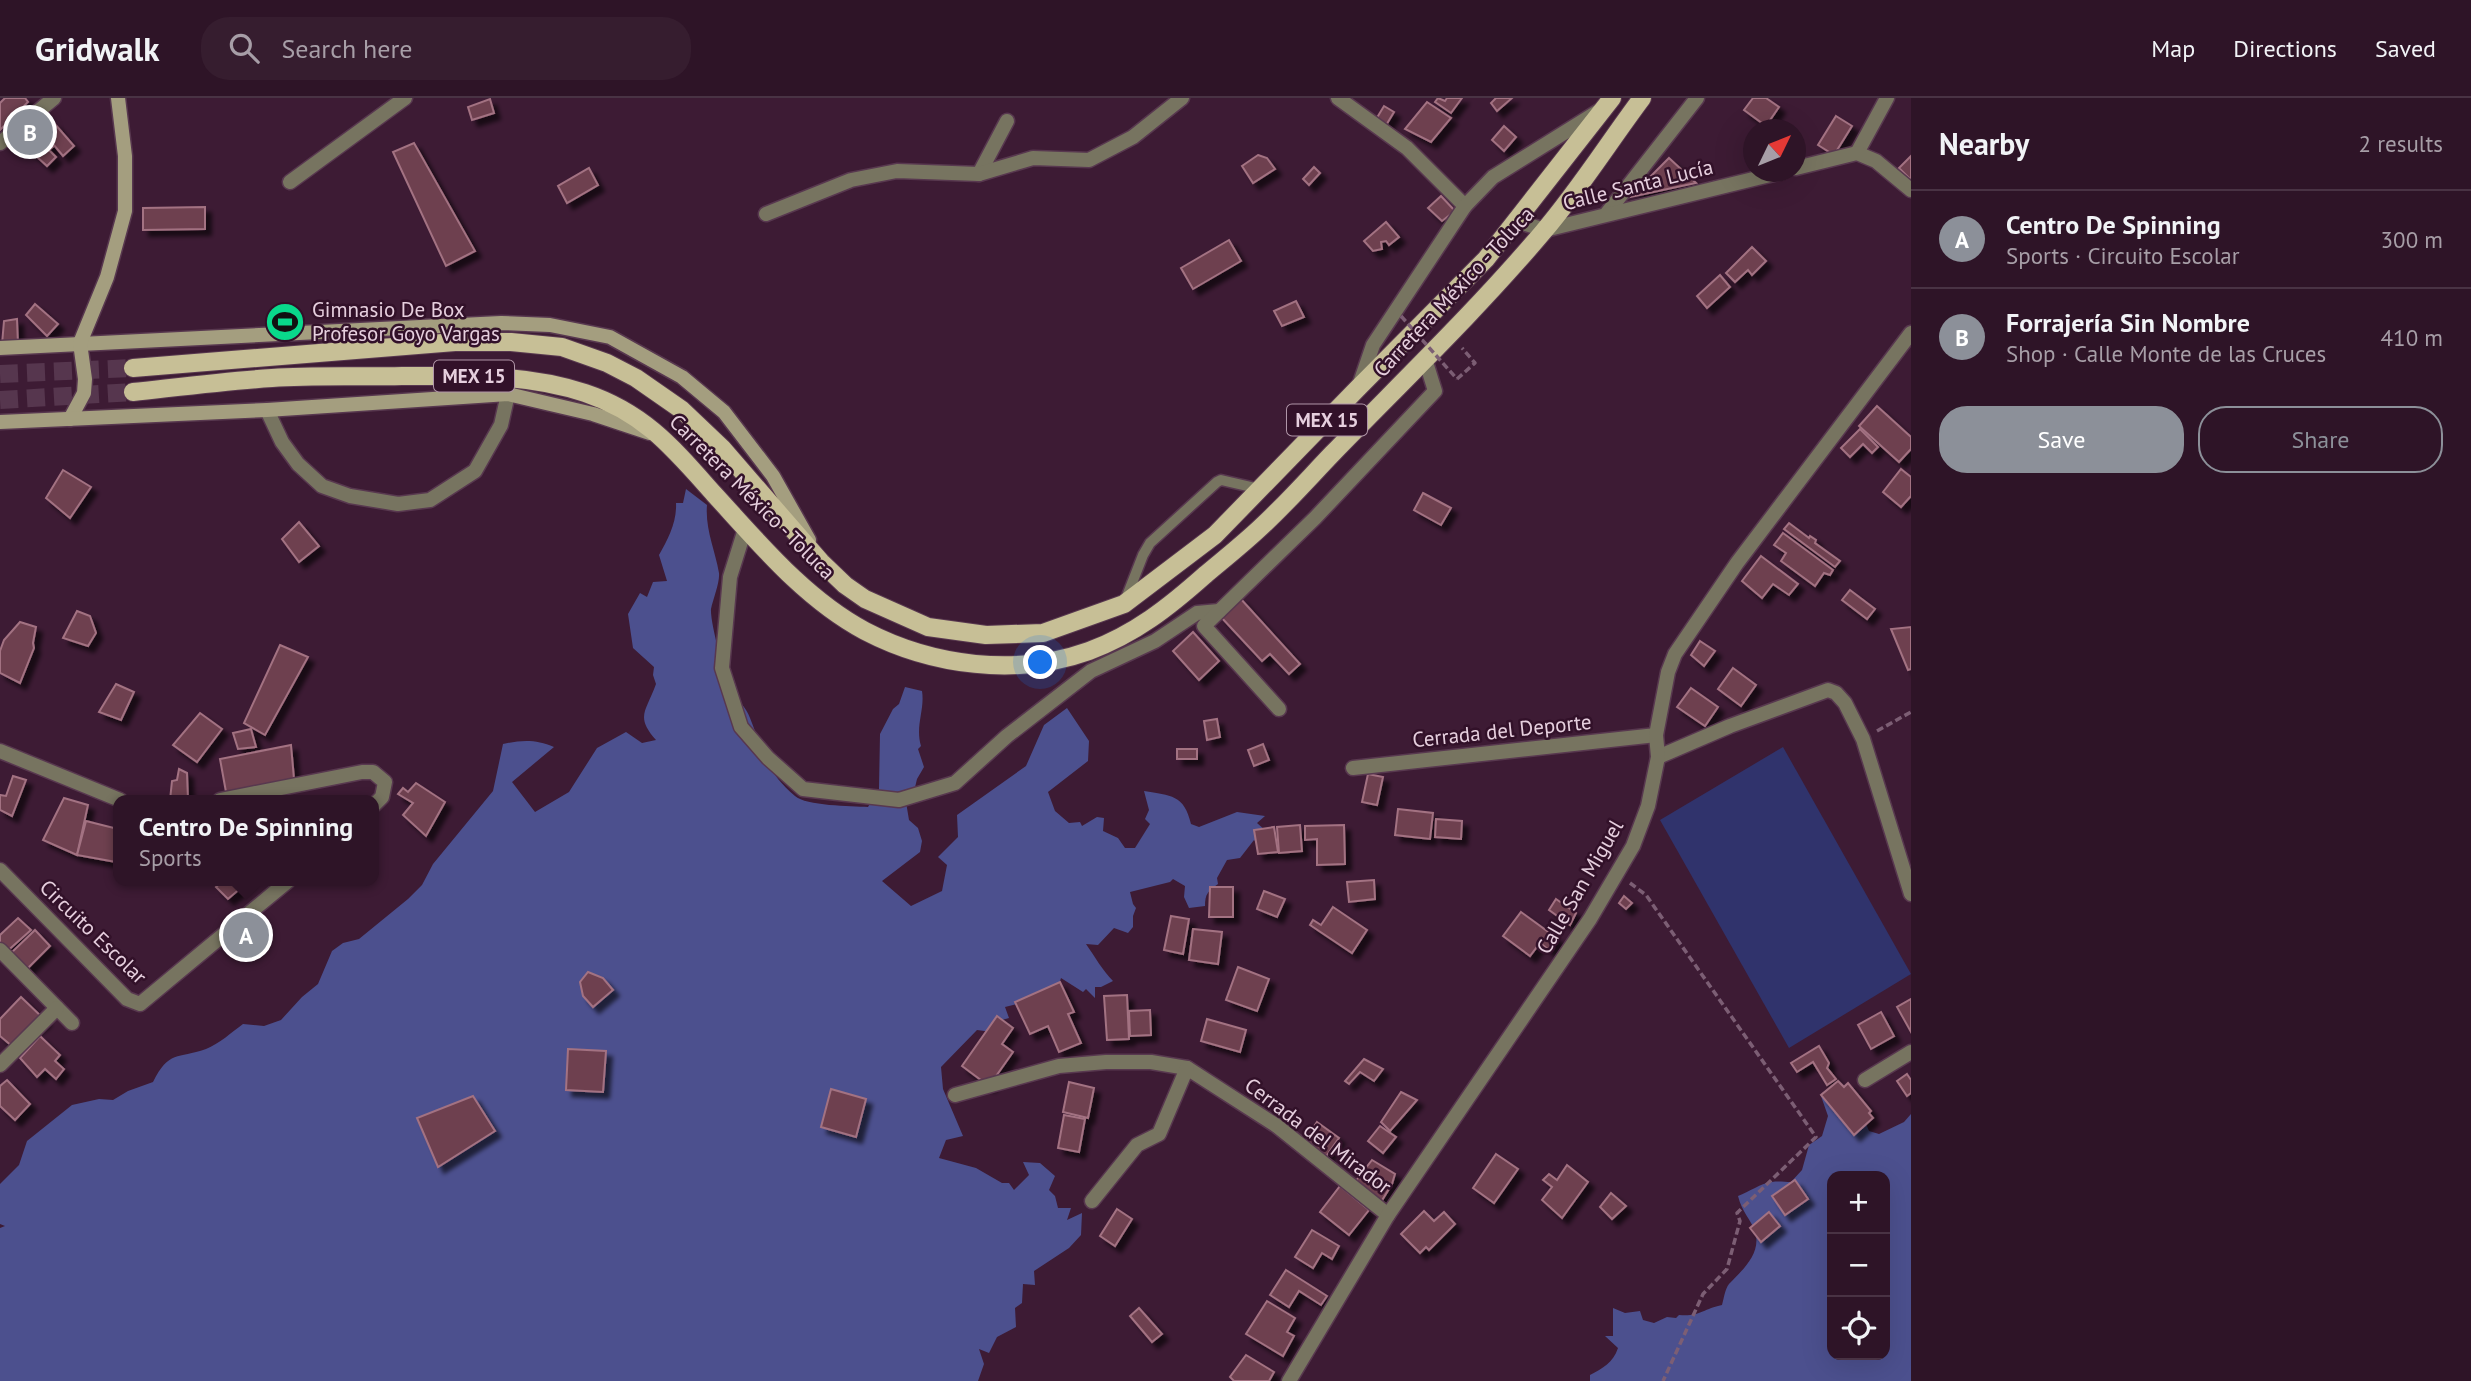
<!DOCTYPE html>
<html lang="en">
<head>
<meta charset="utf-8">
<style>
	:root { --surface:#2e1427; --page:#361d2f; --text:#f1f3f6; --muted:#a79ea7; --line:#493344; --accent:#8c9099 }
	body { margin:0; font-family:"PT Sans",sans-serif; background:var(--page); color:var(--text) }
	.controls { position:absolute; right:21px; bottom:21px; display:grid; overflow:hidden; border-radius:14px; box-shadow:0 7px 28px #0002 }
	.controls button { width:63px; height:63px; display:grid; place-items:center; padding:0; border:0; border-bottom:2px solid var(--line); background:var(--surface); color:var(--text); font:35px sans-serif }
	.compass { position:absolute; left:1743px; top:21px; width:63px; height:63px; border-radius:50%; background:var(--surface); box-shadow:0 7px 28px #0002; rotate:47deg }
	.you { position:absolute; left:1041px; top:565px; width:24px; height:24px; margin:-18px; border:5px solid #fff; border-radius:50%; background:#1a73e8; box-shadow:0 0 0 10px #1a73e833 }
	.badge { display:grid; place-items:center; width:46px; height:46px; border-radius:50%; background:var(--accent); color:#fff; font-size:23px; font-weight:700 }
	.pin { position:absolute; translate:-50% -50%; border:4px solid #fff; box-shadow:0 2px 7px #0006 }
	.popup { position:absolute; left:113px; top:697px; width:266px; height:91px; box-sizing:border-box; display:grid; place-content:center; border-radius:14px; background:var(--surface); filter:drop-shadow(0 2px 5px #0005); font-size:23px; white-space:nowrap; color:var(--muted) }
	.popup b { font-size:26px; color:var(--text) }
	.popup::after { content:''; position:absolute; left:50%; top:100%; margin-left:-14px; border:14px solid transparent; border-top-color:var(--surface) }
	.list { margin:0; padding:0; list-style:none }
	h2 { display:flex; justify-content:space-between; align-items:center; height:91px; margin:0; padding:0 28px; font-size:30px }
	h2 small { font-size:23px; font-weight:400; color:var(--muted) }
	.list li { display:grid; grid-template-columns:46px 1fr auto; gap:21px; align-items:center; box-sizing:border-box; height:98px; padding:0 28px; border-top:2px solid var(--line) }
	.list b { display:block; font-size:26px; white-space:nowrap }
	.list p { margin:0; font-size:23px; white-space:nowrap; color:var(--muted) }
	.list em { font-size:23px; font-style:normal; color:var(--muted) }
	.actions { display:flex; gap:14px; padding:21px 28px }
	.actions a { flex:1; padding:16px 0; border:2px solid var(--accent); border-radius:28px; text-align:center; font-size:24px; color:var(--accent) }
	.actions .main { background:var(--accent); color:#fff }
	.icon { flex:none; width:38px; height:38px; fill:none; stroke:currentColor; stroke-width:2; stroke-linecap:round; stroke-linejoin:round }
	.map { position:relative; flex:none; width:1911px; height:1283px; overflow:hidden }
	header { display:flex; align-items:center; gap:42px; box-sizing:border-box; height:98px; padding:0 35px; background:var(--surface); border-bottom:2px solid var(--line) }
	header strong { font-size:33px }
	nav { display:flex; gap:38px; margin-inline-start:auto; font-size:24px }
	.search { width:490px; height:63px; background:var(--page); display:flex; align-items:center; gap:18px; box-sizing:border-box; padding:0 24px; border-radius:28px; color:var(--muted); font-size:26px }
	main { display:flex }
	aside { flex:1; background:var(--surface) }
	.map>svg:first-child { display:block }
	.green { fill:#30336c }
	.forest { fill:#4c508e; fill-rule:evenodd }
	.building { fill:#6e4150; stroke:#a37282; stroke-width:2; filter:url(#shadow) }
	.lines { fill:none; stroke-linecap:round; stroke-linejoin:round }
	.primary-tunnel { stroke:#56364e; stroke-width:18; stroke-dasharray:18 9; stroke-linecap:butt }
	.lane-casing { stroke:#58384f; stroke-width:13 }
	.street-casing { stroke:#58384f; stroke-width:17 }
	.secondary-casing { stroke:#58384f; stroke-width:17 }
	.primary-casing { stroke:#58384f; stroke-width:20 }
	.path { stroke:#7c5e74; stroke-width:3.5; stroke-dasharray:7 3.5; stroke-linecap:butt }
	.lane { stroke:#777460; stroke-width:10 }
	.street { stroke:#777460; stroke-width:14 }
	.secondary { stroke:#a49e7f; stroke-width:14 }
	.primary { stroke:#c7bf96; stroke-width:18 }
	.path-bridge { stroke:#7c5e74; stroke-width:3.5; stroke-dasharray:7 3.5; stroke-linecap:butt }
	.labels { text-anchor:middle; stroke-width:5; stroke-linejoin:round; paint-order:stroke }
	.shield { fill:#321129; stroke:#b096a8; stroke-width:2 }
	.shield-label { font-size:19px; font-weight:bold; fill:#e6cfde }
	.street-label { font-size:21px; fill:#e6cfde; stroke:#321129 }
	.poi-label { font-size:21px; fill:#e6cfde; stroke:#321129; text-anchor:start }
</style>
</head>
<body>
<header>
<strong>Gridwalk</strong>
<div class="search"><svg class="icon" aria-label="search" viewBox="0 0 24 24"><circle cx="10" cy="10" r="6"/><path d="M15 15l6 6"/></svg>Search here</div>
<nav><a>Map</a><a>Directions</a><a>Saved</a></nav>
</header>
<main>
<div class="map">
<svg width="1911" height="1283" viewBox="0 0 1911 1283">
	<defs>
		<filter id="shadow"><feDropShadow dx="6" dy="6" stdDeviation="2" flood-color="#0009"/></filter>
	</defs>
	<rect width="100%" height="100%" fill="#3d1b34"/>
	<path class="green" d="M1783 649 1911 876 1789 950 1660 722Z"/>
	<g class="forest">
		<path d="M686 391 707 407C705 431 715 452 719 475 720 484 713 501 711 511 710 524 725 582 733 594 738 603 746 609 750 620 763 652 766 674 795 698 806 708 851 708 868 709L879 691 880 636 893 611 899 606 905 589 922 593C925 612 915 628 921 648L918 651 924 669 917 681 912 702 905 698 909 722 918 730 922 743 920 754 882 783 911 808 942 793 947 767 938 759 958 739 957 717 1026 668 1044 627 1067 610 1089 643 1088 663 1048 694 1055 713 1069 725 1080 724 1082 728 1097 719 1104 720 1103 733 1118 740 1125 750H1135L1150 726 1145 721 1149 712 1144 693C1171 698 1184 696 1191 726L1199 729 1237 714 1265 718 1257 725 1266 733 1257 745 1254 742 1240 760 1227 762 1217 780 1218 786C1208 793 1205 796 1205 808L1189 810 1184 799 1185 788 1173 781 1170 784 1130 794 1133 806 1136 810 1133 818V829L1128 835 1114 830 1098 847 1086 846C1095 859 1103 873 1113 883L1101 889H1095V900L1086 891 1083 894 1061 880 1056 896 1005 909 1009 920 992 925V934L977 932 941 969 943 991 963 1038 946 1042 939 1060 976 1070 1002 1085H1009L1014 1092 1029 1077 1023 1064 1040 1065 1055 1078 1049 1092 1055 1098 1058 1110H1071L1067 1122 1082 1115 1081 1137 1069 1150 1034 1173 1035 1187 1023 1186 1022 1205 1015 1210 1016 1229 997 1239 989 1255 979 1251 984 1266 978 1283H0V1130L5 1128 0 1126V1086L19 1067 27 1043 72 1007 99 1001 113 1002 128 993 153 984C169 952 177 961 206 951 219 946 232 934 243 926L264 928 281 922 302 899 318 886 332 853 343 845 359 841 408 801 422 787 433 766 493 693 503 646C521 642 536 641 554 649L512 684 535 714 569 694 597 650 626 634 642 645 656 642C635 618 646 614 656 586L653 577 654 569 633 550 628 516 640 495 647 499 653 484 667 483 659 457C668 441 677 424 676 405H683Z"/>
		<path d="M1821 998 1832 999 1860 1011 1869 1033 1879 1036 1904 1024 1911 1016V1283H1590V1277C1603 1270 1613 1265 1618 1250L1605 1238H1613V1210L1625 1215 1640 1213 1643 1222 1654 1225 1667 1219 1676 1220 1679 1217C1699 1219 1703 1211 1722 1207 1724 1200 1725 1191 1729 1186 1742 1172 1762 1156 1755 1133 1751 1122 1742 1114 1738 1098 1749 1094 1761 1085 1772 1084 1778 1083 1785 1084 1791 1084L1802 1072 1809 1047 1822 1038 1828 1018ZM1832 1078H1885V1257H1832Z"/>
	</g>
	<g class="building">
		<path d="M5 0H25L28 4 0 32V5Z"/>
		<path d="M1438 0 1445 3 1447 0H1462L1451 15 1435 4Z"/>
		<path d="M1496 0H1512L1497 13 1491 5Z"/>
		<path d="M1753 0H1766L1779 9 1766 28 1744 12Z"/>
		<path d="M490 1 494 15 472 22 468 9Z"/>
		<path d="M1427 4 1451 20 1431 44 1405 31Z"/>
		<path d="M1384 8 1394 14 1385 29 1375 23Z"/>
		<path d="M1836 18 1852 28 1834 57 1818 47Z"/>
		<path d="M54 25 74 48 63 58 43 34Z"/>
		<path d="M1504 28 1516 39 1504 53 1492 42Z"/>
		<path d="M39 34 54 48 49 52 56 59 47 68 25 48Z"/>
		<path d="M414 45 475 153 446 168 393 54Z"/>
		<path d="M1258 57 1267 60 1275 71 1253 85 1242 68Z"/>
		<path d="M1911 58V82L1899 70Z"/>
		<path d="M1669 60 1696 85 1630 99Z"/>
		<path d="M1314 69 1320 75 1309 87 1303 81Z"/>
		<path d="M589 70 598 87 567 105 558 88Z"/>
		<path d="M1441 98 1455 113 1442 123 1428 110Z"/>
		<path d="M205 109V131L143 132V110Z"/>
		<path d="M1386 124 1399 139 1389 147 1386 143 1381 144 1382 151 1373 153 1364 143Z"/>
		<path d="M1229 142 1241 163 1193 191 1181 170Z"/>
		<path d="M1752 149 1766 163 1752 177 1748 172 1735 184 1726 175Z"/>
		<path d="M1720 177 1730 189 1707 210 1697 198Z"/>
		<path d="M1296 203 1304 219 1282 228 1274 213Z"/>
		<path d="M35 206 58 226 47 238 26 217Z"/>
		<path d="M17 221 18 247 2 246 4 223Z"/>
		<path d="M1877 308 1911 339V351L1899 364 1859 328Z"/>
		<path d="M1860 331 1878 349 1872 355 1863 346 1850 359 1841 350Z"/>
		<path d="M1901 371 1911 379V398L1901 409 1883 394Z"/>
		<path d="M63 372 91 389 70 420 46 400Z"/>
		<path d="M1423 395 1451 410 1441 427 1414 412Z"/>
		<path d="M299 424 319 448 299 464 282 441Z"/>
		<path d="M1789 425 1809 440 1810 438 1816 442 1815 445 1840 463 1835 469 1784 431Z"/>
		<path d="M1783 435 1833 472 1830 477 1824 475 1815 488 1781 463 1786 455 1774 447Z"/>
		<path d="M1761 458 1798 486 1789 497 1773 486 1762 500 1742 483Z"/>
		<path d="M1850 492 1875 511 1867 521 1842 502Z"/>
		<path d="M1240 500 1300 566 1289 576 1270 556 1262 563 1220 518Z"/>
		<path d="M77 513 90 518 96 535 88 548 63 540Z"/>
		<path d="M20 524 36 529 33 545 34 550 20 585 0 575V553L4 542Z"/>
		<path d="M1911 529V571L1908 572 1891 531Z"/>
		<path d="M1193 534 1219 563 1199 582 1173 553Z"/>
		<path d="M1700 543 1715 553 1704 568 1691 557Z"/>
		<path d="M280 547 308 559 265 637 244 625Z"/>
		<path d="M1733 570 1756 587 1741 608 1718 591Z"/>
		<path d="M116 586 134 594 121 622 99 614Z"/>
		<path d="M1691 590 1718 609 1705 628 1677 609Z"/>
		<path d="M200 615 222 631 197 664 173 647Z"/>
		<path d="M1217 621 1220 639 1207 642 1204 623Z"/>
		<path d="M251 631 256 649 238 651 233 635Z"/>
		<path d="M1263 646 1269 662 1254 668 1248 652Z"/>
		<path d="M291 647 294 681 226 694 220 661Z"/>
		<rect x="1177" y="651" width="20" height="10"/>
		<path d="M179 671 187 675 188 702H170L172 683 177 682Z"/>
		<path d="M1368 676 1383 679 1377 707 1362 704Z"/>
		<path d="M13 678 26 682 12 718 0 712V697L6 698Z"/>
		<path d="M416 685 445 704 426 738 403 717 413 705 398 696 403 690 408 694Z"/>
		<path d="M64 700 88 707 77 757 43 742Z"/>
		<path d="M1398 711 1433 715 1430 741 1395 737Z"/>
		<path d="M1436 721 1462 723 1461 741 1435 739Z"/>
		<path d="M86 723 118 731 116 764 77 757Z"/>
		<path d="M1300 727 1302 753 1279 755 1277 729Z"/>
		<path d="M1344 727 1345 766 1317 767V741L1305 742V728Z"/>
		<path d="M1274 729 1278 754 1258 756 1254 732Z"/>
		<path d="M1374 782 1375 801 1349 804 1347 784Z"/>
		<path d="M223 783H249L228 801 216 789Z"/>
		<path d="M1210 789H1233V819H1209Z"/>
		<path d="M1264 793 1285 801 1277 819 1257 811Z"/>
		<path d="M1624 798 1632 805 1626 811 1619 805Z"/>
		<path d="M1556 801 1576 815 1570 827 1549 812Z"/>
		<path d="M1333 809 1367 832 1352 855 1310 827 1313 822 1321 827Z"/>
		<path d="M1521 814 1558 841 1549 852 1540 845 1530 858 1503 838Z"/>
		<path d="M1171 818 1189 821 1183 856 1164 852Z"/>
		<path d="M18 820 31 832 4 856 0 851V837Z"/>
		<path d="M1193 831 1222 834 1218 866 1189 862Z"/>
		<path d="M35 832 50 848 25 873 10 856Z"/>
		<path d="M1238 869 1269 881 1257 913 1226 902Z"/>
		<path d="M588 874 603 880 613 892 593 909 583 898 580 884Z"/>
		<path d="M1060 884 1074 914 1068 916 1081 945 1059 954 1048 928 1030 936 1015 904Z"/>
		<path d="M1127 897 1129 941 1107 942 1104 898Z"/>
		<path d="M21 899 45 922 13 949 0 938V921Z"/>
		<path d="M1911 901V934L1897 909Z"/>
		<path d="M1150 912 1151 937 1130 938 1129 913Z"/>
		<path d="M1881 914 1894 938 1871 951 1858 927Z"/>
		<path d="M997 918 1013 930 1002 946 1013 954 989 988 962 968Z"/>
		<path d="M1207 921 1246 932 1240 954 1201 943Z"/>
		<path d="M40 938 60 957 55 963 64 971 56 981 45 971 37 979 20 960Z"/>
		<path d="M1819 948 1829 965 1827 970 1836 981 1827 987 1813 964 1797 974 1791 965Z"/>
		<path d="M568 951 606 953 603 994 566 992Z"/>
		<path d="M1364 961 1383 971 1374 983 1360 974 1349 986 1345 983Z"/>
		<path d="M1907 976 1911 982V995L1907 998 1897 983Z"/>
		<path d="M7 982 30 1006 15 1022 0 1008V988Z"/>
		<path d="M1838 983 1844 989 1848 985 1871 1013 1869 1015 1873 1020 1854 1037 1821 997Z"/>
		<path d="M1069 984 1094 990 1088 1020 1063 1014Z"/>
		<path d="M831 991 866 1001 856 1039 821 1029Z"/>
		<path d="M1401 994 1417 1002 1390 1033 1381 1024Z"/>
		<path d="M473 998 495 1033 438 1069 417 1020Z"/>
		<path d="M1064 1017 1085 1021 1079 1054 1058 1050Z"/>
		<path d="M1317 1024 1339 1040 1325 1060 1305 1042Z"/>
		<path d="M1380 1028 1396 1039 1383 1055 1368 1043Z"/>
		<path d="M1496 1056 1518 1071 1494 1105 1473 1090Z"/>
		<path d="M1372 1062 1395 1076 1392 1086 1381 1104 1355 1084Z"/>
		<path d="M1567 1067 1588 1084 1562 1120 1542 1102 1552 1089 1543 1082 1549 1076 1557 1082Z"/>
		<path d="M1795 1082 1808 1101 1785 1117 1772 1098Z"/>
		<path d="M1340 1088 1369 1112 1349 1137 1320 1114Z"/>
		<path d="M1611 1095 1626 1108 1612 1121 1600 1109Z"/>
		<path d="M1117 1111 1132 1121 1115 1148 1100 1138Z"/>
		<path d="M1424 1113 1434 1123 1444 1114 1455 1126 1429 1152 1426 1149 1420 1155 1401 1136Z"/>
		<path d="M1769 1114 1780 1128 1761 1144 1750 1130Z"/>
		<path d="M1312 1132 1339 1148 1332 1161 1322 1155 1313 1170 1295 1159Z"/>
		<path d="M1286 1172 1327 1198 1321 1207 1299 1193 1289 1209 1270 1197Z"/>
		<path d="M1267 1203 1295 1220 1287 1234 1294 1238 1283 1258 1246 1236Z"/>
		<path d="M1139 1210 1162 1236 1152 1244 1130 1218Z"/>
		<path d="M1246 1257 1274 1274 1269 1283H1234L1230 1279Z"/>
	</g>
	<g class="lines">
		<g class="primary-tunnel">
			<path d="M0 276 133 270"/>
			<path d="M0 302 133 294"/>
		</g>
		<g class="lane-casing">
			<path id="lane" d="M1125 503 1143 457 1150 445 1217 384 1221 382 1260 391"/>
		</g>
		<g class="street-casing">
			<g id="street">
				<path d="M1338 0 1407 50 1465 108"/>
				<path d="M0 45 54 0"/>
				<path d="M1857 55 1887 0"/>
				<path d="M1796 70 1857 55 1876 63 1911 92"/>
				<path d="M979 76 1007 23"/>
				<path d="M290 84 405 0"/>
				<path d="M1607 115 1697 0"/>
				<path d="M766 116 851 82 897 73 979 76 1033 60 1089 62 1133 39 1182 0"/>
				<path d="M1516 123 1545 132 1782 74"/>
				<path d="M1359 288 1373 247 1465 108 1493 79 1599 13"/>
				<path d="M267 312 282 344 298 366 322 388 350 398 398 406 430 402 475 373 501 327 508 296"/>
				<path d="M745 431 730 479 722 570 741 629 768 660 803 691 899 702 955 685 1007 638 1091 573 1155 543 1197 515 1219 513"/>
				<path d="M1279 611 1204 528 1315 420 1435 293 1425 261"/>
				<path d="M0 653 120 702"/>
				<path d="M1658 659 1730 628 1828 592 1836 595 1845 605 1863 641 1911 796"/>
				<path d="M1353 670 1656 637"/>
				<path d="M220 702 362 674H373L385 684 382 699 374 707"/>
				<path d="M0 772 127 901 140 906 288 783"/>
				<path d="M0 852 72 925"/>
				<path d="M0 967 57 910"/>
				<path d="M1865 982 1911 954"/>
				<path d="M955 997 1059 968 1106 964H1151L1187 970 1277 1028 1388 1117"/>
				<path d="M1092 1103 1137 1047 1159 1036 1187 970"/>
				<path d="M1289 1283 1388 1117 1590 821 1633 748 1648 708 1658 659 1656 637 1668 574 1675 556 1737 465 1911 235"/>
			</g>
		</g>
		<g class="secondary-casing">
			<g id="secondary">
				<path d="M0 250 501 225 550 227 610 239 682 279 724 314 773 378 809 442"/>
				<path d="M70 321 84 295 85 281 80 245 107 179 125 113V58L118 0"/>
				<path d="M0 324 267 312 508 296 593 316 650 335"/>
			</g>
		</g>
		<g class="primary-casing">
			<g id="primary">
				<path d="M133 270 455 244H511L562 249 607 265 636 280 682 312 722 350 821 464 845 487 865 501 928 529 986 537 1043 535 1124 506 1215 437 1359 289 1486 161 1612 0"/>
				<path d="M133 294C179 289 226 283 272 280 315 277 358 279 402 278 464 278 525 275 585 295 645 315 674 351 714 396 759 445 805 501 865 533 932 568 1017 579 1089 553 1135 536 1169 509 1205 477 1224 461 1243 446 1261 429 1286 406 1309 380 1332 356 1403 283 1477 212 1543 134 1579 92 1609 44 1642 0"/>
			</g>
		</g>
		<g class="path">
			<path d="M1457 281 1475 265 1462 250"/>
			<path d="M1877 633 1911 614"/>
			<path d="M1630 785 1646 797 1816 1039 1737 1115 1740 1123 1727 1171 1703 1196 1663 1283"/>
		</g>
		<use href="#lane" class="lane"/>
		<use href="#street" class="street"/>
		<use href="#secondary" class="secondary"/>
		<use href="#primary" class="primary"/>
		<path class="path-bridge" d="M1401 218 1457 281"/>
	</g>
	<defs>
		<g id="stadium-disc" transform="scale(2.0125)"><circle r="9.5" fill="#09d98b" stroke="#321129"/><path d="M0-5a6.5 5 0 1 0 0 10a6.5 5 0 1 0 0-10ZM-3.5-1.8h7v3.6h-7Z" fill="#111"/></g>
	</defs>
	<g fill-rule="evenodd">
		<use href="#stadium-disc" x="285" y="224"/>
	</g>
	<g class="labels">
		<g class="shield">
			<rect x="434" y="262.5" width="80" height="31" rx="5"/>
			<rect x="1287" y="306.5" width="80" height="31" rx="5"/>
		</g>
		<g class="shield-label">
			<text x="474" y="285">MEX 15</text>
			<text x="1327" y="329">MEX 15</text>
		</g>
		<g class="street-label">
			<text transform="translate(1638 87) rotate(-14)" y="7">Calle Santa Lucía</text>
			<text transform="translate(1454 194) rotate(-47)" y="7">Carretera México - Toluca</text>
			<text transform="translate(752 399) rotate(45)" y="7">Carretera México - Toluca</text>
			<text transform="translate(1502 633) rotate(-6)" y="7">Cerrada del Deporte</text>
			<text transform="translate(1580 789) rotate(-60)" y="7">Calle San Miguel</text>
			<text transform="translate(93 834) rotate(44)" y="7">Circuito Escolar</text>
			<text transform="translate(1318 1038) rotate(37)" y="7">Cerrada del Mirador</text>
		</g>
		<g class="poi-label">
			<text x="312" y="219">Gimnasio De Box<tspan x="312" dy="24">Profesor Goyo Vargas</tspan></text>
		</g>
	</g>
</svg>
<div class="controls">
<button>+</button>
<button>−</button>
<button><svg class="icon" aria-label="locate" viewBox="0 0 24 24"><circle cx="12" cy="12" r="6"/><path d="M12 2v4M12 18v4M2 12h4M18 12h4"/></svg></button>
</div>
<svg class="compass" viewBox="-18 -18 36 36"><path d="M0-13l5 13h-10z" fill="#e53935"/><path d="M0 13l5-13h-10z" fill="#a79ea7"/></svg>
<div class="you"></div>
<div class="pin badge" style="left:246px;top:837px">A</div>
<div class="popup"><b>Centro De Spinning</b>Sports</div>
<div class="pin badge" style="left:30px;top:34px">B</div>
</div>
<aside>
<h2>Nearby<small>2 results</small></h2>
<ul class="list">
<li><span class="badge">A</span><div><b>Centro De Spinning</b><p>Sports · Circuito Escolar</p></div><em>300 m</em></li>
<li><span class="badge">B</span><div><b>Forrajería Sin Nombre</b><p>Shop · Calle Monte de las Cruces</p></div><em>410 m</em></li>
</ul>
<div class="actions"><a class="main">Save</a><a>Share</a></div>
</aside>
</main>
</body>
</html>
